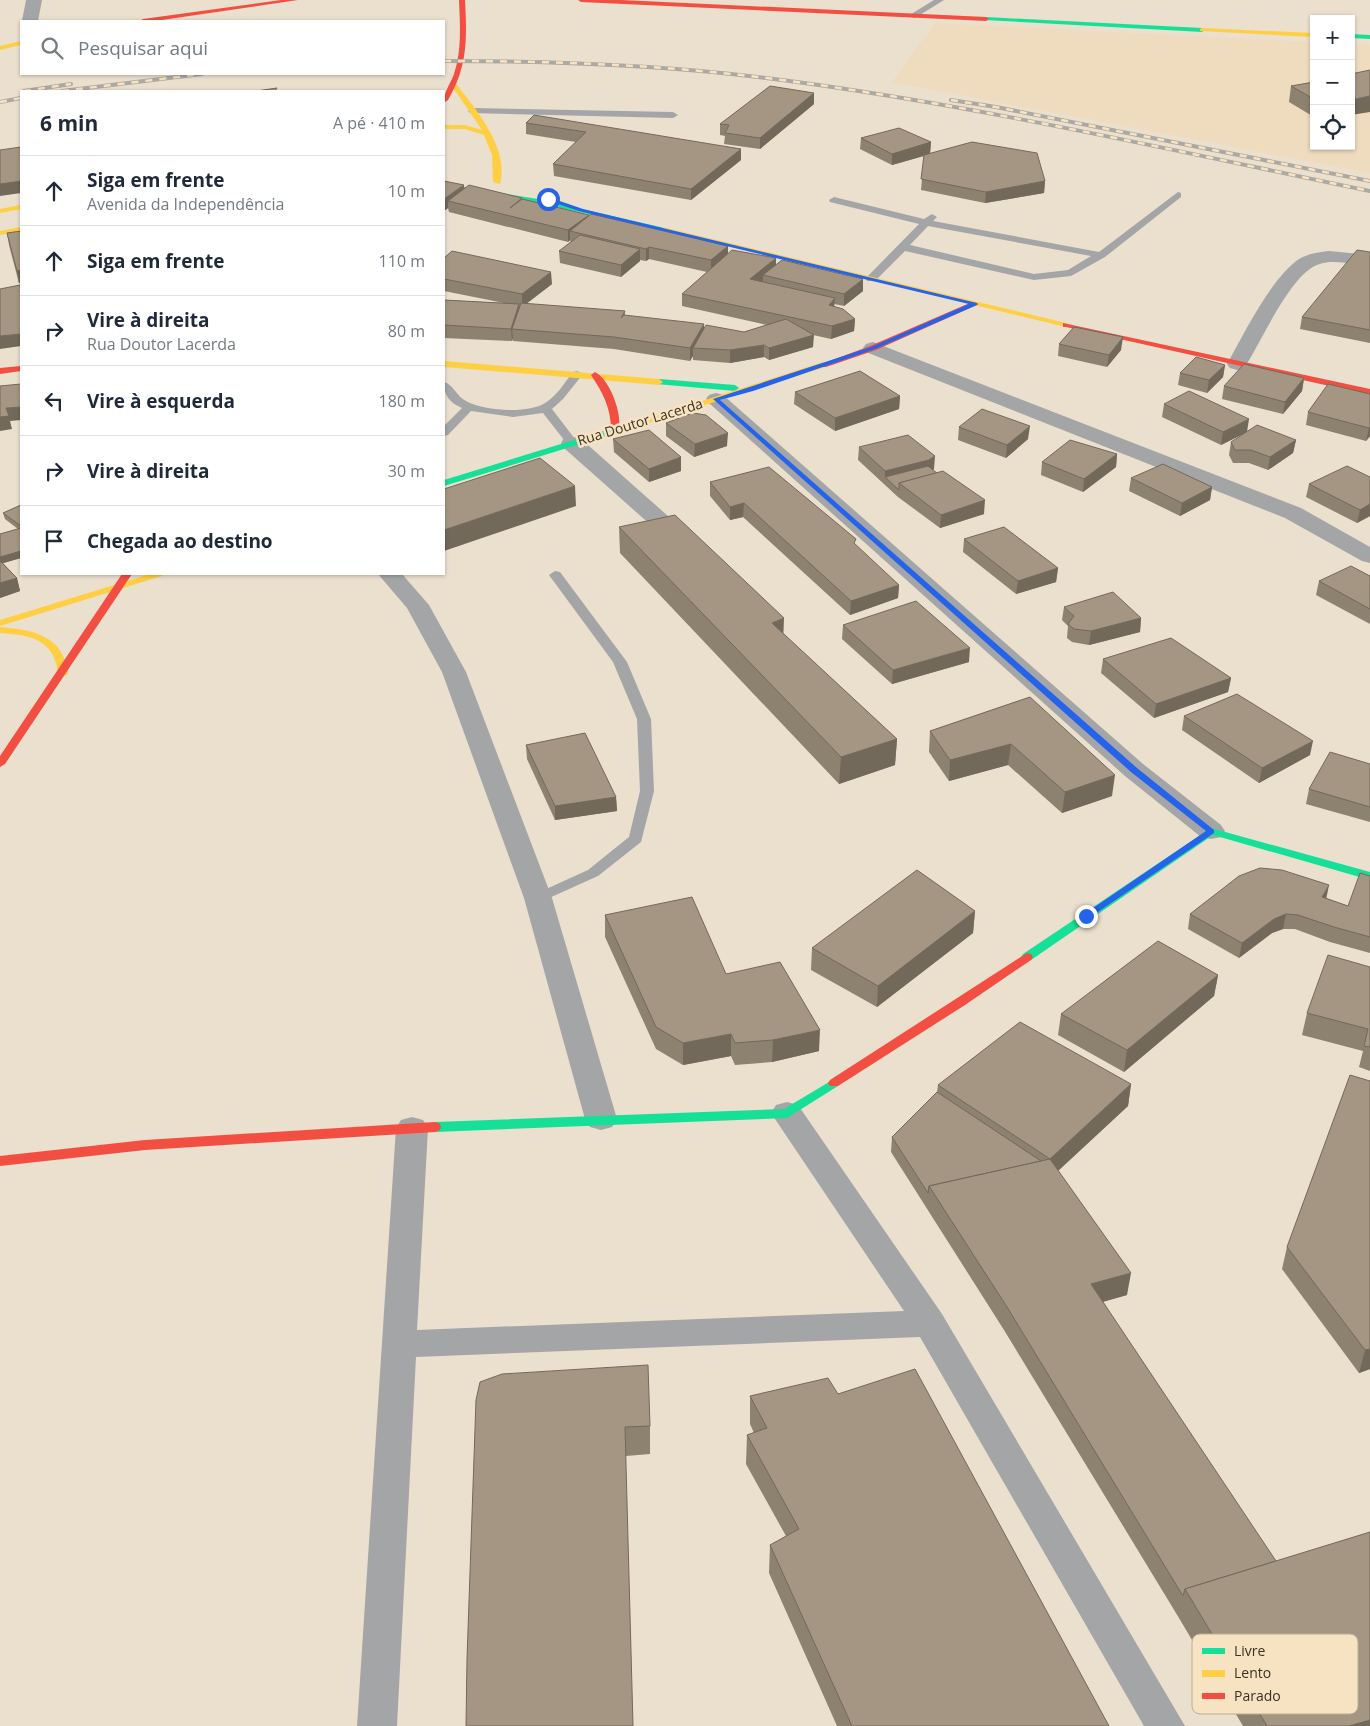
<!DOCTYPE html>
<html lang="pt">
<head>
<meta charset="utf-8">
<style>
	:root { --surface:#fff; --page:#f6f6f7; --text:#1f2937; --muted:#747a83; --line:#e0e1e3 }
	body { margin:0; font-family:"Open Sans",sans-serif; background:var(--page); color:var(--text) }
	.controls { position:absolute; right:15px; top:15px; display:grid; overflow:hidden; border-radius:0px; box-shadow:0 1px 4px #0004 }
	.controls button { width:45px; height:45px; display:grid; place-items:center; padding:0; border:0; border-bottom:1px solid var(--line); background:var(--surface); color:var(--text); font:25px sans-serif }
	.stop { position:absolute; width:15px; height:15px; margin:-11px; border:4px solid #2563eb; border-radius:50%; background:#fff }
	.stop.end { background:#2563eb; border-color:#fff; box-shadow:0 1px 5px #0008 }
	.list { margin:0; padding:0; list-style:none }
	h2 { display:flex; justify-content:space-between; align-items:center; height:65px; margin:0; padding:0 20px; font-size:21px }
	h2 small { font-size:16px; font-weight:400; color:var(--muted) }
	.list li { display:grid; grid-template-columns:32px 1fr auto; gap:15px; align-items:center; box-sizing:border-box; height:70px; padding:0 20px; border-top:1px solid var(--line) }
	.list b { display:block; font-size:19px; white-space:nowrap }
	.list p { margin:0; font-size:16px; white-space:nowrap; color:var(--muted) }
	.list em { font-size:16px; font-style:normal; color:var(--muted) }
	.icon { flex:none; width:28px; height:28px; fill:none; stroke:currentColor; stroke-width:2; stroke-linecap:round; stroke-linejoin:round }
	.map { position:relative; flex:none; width:1370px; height:1726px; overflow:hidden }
	.search { position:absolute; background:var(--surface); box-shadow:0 1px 4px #0004; left:20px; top:20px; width:425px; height:55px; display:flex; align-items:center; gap:12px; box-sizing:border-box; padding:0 18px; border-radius:0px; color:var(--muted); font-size:19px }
	.panel { position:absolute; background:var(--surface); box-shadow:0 1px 4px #0004; left:20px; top:90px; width:425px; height:485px; border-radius:0px }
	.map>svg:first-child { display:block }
	.built { fill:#efdcbf }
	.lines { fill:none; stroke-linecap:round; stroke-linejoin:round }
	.lane { fill:#a4a5a6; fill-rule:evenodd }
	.street { fill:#a4a5a6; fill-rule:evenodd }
	.fast { fill:#16e098; fill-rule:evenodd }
	.slow { fill:#ffcf43; fill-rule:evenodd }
	.jam { fill:#f24e42; fill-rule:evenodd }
	.rail-casing { stroke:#aca8a2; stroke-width:4 }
	.rail { stroke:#f7e2c2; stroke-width:2.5; stroke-dasharray:7; stroke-linecap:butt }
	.wall { fill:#8d8170 }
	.shaded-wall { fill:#73695b }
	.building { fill:#a49682; stroke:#73695b }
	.route { fill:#2563eb }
	.labels { text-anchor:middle; stroke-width:5; stroke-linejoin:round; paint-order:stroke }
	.far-street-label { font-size:14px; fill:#3a3225; stroke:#f7e2c2 }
	.key { fill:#f7e2c2; stroke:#bead93; stroke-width:1 }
	.key-label { font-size:14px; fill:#3a3225 }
</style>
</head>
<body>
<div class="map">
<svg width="1370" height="1726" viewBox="0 0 1370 1726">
	<rect width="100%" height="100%" fill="#ebdfce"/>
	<path class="built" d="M935 23 1314 42V146H1351V44L1370 45V173L892 82Z"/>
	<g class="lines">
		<g class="lane">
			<path d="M934 0H944L915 18 908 16Z"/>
			<path d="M473 108 673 112 678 115 673 118 470 113 468 111Z"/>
			<path d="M1178 192 1181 193V197L1105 257 1071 276 1034 280 905 251 875 281H867L866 279 867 277 919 224 830 202 829 200 834 197 924 219 932 214 937 217 933 221 1099 252ZM928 226 1091 256 1068 270 1034 274 910 245Z"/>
			<path d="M577 371 583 374 563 399 552 409 578 443 576 445H568L543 413 513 417 471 411 448 435 444 436V426L462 408C449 402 444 396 444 382 453 384 457 397 466 401 484 411 528 414 545 403 557 396 565 382 573 372Z"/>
			<path d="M555 571 560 572 627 662 651 719 654 791 641 842 598 876 538 903 533 901 530 898 533 895 588 870 629 837 640 791 637 719 613 662 549 575Z"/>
		</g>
		<g class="street">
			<path d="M26 0H42L38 21H22Z"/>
			<path d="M1329 251 1370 255V267C1355 265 1335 259 1320 264 1291 271 1261 344 1244 368L1237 370 1230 368 1227 364C1244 334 1271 278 1299 259 1307 254 1319 252 1329 251Z"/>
			<path d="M873 342 1301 508 1370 547V563L1362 561 1285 518 866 352 863 348 866 344Z"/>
			<path d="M716 393 723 395 1143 764 1221 825 1225 831 1221 837 1211 839 1201 837 1125 776 709 403 706 399 709 395Z"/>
			<path d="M572 437 580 438 669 517 672 522 669 527 661 529 653 527 564 448 561 443 564 438Z"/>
			<path d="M378 574H402L429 605 466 672 552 898 617 1119 612 1127 601 1130 590 1127 585 1119 524 898 442 672 407 608Z"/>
			<path d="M787 1102 798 1105 942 1314 1185 1726H1144L920 1337 416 1357 397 1726H357L396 1128 401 1120 412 1117 423 1120 428 1128 417 1330 904 1311 771 1113 776 1105Z"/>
		</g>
		<g class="fast">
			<path d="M986 17 1202 28 1205 30 1202 32 984 20 983 19Z"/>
			<path d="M1351 34 1370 35V39L1351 38Z"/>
			<path d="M444 184 538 199 669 229 665 231 538 203 444 188Z"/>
			<path d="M659 379 735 385 739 388 735 391 656 384 655 382Z"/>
			<path d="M629 423 632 424V428L444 486V480Z"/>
			<path d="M1211 828 1370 872V880L1213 835 1031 960H1023L1021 957 1023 954Z"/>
			<path d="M834 1079 838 1080 840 1083 838 1086 787 1118 435 1132 430 1130 429 1127 430 1124 435 1122 784 1109Z"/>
		</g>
		<g class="slow">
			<path d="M1202 28 1314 33V37L1200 31V29Z"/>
			<path d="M21 41V45L0 50V46Z"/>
			<path d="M455 84 457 85C476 109 510 150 500 184L493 182 492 155 484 135 465 129H444V125H465L482 130 452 86Z"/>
			<path d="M21 205V209L0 213V209Z"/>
			<path d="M21 227V231L0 235V231Z"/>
			<path d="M662 227 1066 323 1070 325 1066 327 665 231H662Z"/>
			<path d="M444 361 659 379 663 382 659 385 444 367Z"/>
			<path d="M823 362 827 365 826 367 632 428H626L625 426Z"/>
			<path d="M150 574H164L162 576 0 626V620Z"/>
			<path d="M0 627C33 630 63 635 68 673L67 675 63 676 58 673C54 639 30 635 0 633Z"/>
		</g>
		<g class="jam">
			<path d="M281 0H298L155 21H140L143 19Z"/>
			<path d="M459 0H465C467 38 468 66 448 100L445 102C442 95 451 83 454 74 462 50 460 25 459 0Z"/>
			<path d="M578 0H621L986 17 989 19 986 21 581 2Z"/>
			<path d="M972 302 979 304 876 350 826 367H820L819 365 870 346Z"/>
			<path d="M1063 323 1370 389V395L1066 327H1063Z"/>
			<path d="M21 366V371L0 374V368Z"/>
			<path d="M595 372C610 379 624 417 618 432L615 433 611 430C611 408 603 393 591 375Z"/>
			<path d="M122 574H132L5 764 0 767V756Z"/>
			<path d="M1027 953 1031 954 1033 957 1031 960 965 1005 838 1086H830L828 1083 830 1080Z"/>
			<path d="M435 1122 440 1124 441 1127 440 1130 435 1132 145 1150 0 1166V1156L145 1140Z"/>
		</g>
		<g class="rail-casing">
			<g id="rail">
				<path d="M444 61C557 61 670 65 782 80 980 106 1175 151 1370 191"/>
				<path d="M24 91 71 84"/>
				<path d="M62 91 202 74"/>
				<path d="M951 100 996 107 1370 181"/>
				<path d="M0 102 21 98"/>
			</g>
		</g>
		<use href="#rail" class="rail"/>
	</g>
	<g class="wall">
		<path d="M1314 82V117L1289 102 1291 86Z"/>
		<path d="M814 93V104L760 149 724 144 725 136 720 135V124Z"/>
		<path d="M526 123 741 149V160L691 200 554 176 553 164 576 142 526 134Z"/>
		<path d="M861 138 931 142 930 153 1045 181 1044 193 985 203 921 190 924 156 892 165 860 149Z"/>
		<path d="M444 181 464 189 522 198V199L589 216 728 246V254L776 265 863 291 844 306 834 304V307L855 319 854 331 831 339 813 335V347L769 360 764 357 730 363 693 360V356L690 361 614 349 513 341V338L512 341 444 338V300L504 303 444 291V258L552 284 526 304 625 311V316L704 328 744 332 767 325 682 306V294L707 272 649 259 646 261 640 260V261L621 277 560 263 559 251 571 243 570 240 568 242 449 212 448 208 444 211Z"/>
		<path d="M21 231 19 283 9 245 7 233Z"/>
		<path d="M1370 252V343L1300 329 1302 317Z"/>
		<path d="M1059 344 1121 350 1107 367 1058 356Z"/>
		<path d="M1225 365 1223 377 1207 393 1178 385 1180 373Z"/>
		<path d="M1304 378 1302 391 1283 414 1222 399 1224 386Z"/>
		<path d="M795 392 900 396 899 409 835 431 794 404Z"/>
		<path d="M1370 394V436L1366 441 1306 425 1308 412Z"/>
		<path d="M1164 404 1247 432 1221 445 1162 417Z"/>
		<path d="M666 423 727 446 694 457 666 436Z"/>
		<path d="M959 427 1028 439 1006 458 958 440Z"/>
		<path d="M613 439 681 471 649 482 614 452Z"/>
		<path d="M1296 440 1293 453 1268 470 1249 463H1233L1229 455 1231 442Z"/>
		<path d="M859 447 934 469 933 470 984 514 940 528 898 497 858 460Z"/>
		<path d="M1117 454 1116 467 1083 492 1041 475 1042 462Z"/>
		<path d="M1370 477V516L1357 523 1306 497 1309 484Z"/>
		<path d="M1131 478 1212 487 1210 500 1180 516 1129 491Z"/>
		<path d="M710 482 899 585 898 598 850 615 743 517 730 520 710 496Z"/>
		<path d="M21 505V558L3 563 17 578 20 591 0 598V534L18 529 5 519 3 513Z"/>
		<path d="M619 527 783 634 897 739 895 765 839 784 620 553Z"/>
		<path d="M964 539 1058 568 1056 582 1016 594 963 552Z"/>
		<path d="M1370 576V624L1316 595 1319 581Z"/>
		<path d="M1064 607 1141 618 1140 632 1089 645 1072 642 1067 638 1068 626 1062 620Z"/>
		<path d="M843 625 969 662 892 684 842 639Z"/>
		<path d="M1103 659 1231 678 1228 692 1154 718 1101 673Z"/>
		<path d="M1030 697 1112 796 1062 813 1008 765 949 781 929 752 930 731Z"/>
		<path d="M1184 716 1310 755 1259 783 1182 730Z"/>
		<path d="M526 745 616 797 617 811 555 820 527 759Z"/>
		<path d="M1370 764V822L1306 804 1309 789Z"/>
		<path d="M1370 876V953L1330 942 1295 929H1283L1272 933 1239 958 1188 929 1190 914 1326 898 1348 906Z"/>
		<path d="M975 911 973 933 877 1007 811 970 812 948Z"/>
		<path d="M605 915 726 974 819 1051 772 1062 735 1065 731 1056 683 1065 656 1049 605 937Z"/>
		<path d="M1370 967V1071L1359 1067 1363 1051 1302 1035 1307 1013Z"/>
		<path d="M1218 975 1214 996 1124 1072 1058 1035 1061 1014Z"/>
		<path d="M1370 1081V1369L1359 1373 1282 1269 1287 1247Z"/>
		<path d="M1131 1084 1128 1106 1058 1171 1127 1295 1103 1302 1370 1726H1243L1179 1618 1004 1330 891 1152 892 1137 937 1092 938 1085Z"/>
		<path d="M838 1394 1109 1726H837L769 1573 770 1545 786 1536 746 1464 747 1435 754 1433 750 1424V1396Z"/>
		<path d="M476 1400 650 1426V1454L626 1456Z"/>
	</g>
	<g class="shaded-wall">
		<path d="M814 93V104L760 149V138Z"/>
		<path d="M1370 96V112L1351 115V100Z"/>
		<path d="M931 142 930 154 892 165V154Z"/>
		<path d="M741 149V160L691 200V189Z"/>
		<path d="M21 181V193L0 196V184Z"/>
		<path d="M1045 181 1044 193 985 203 986 192Z"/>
		<path d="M464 185 465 196 448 201V208L444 211V199Z"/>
		<path d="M589 215V227L570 231V240L568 242V230Z"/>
		<path d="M728 246V258L711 272V260Z"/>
		<path d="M649 247V259L646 261V249Z"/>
		<path d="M640 249V261L621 277V265Z"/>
		<path d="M776 258V270L763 275V281L750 291V279Z"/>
		<path d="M21 270V283H19L17 271Z"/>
		<path d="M551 272 552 284 522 307V294Z"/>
		<path d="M863 279V291L844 306V294Z"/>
		<path d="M835 298 834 310 829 305Z"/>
		<path d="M519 304V316L512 329 513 338 512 341 511 329Z"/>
		<path d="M855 319 854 331 831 339 832 326Z"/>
		<path d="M704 324V337L693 348V356L690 361V348Z"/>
		<path d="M21 334V346L0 349V336Z"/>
		<path d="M814 335 813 347 769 360V348Z"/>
		<path d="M1123 337 1121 350 1107 367 1109 355Z"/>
		<path d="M764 345V357L730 363V350Z"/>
		<path d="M1225 365 1223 377 1207 393 1209 380Z"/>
		<path d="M1304 378 1302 391 1283 414 1285 402Z"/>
		<path d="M900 396 899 409 835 431V418Z"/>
		<path d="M21 407V420L10 421 12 429 0 431V417L6 408Z"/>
		<path d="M1249 419 1247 432 1221 445 1223 432Z"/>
		<path d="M1030 426 1028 439 1006 458 1007 445Z"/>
		<path d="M1370 427V436L1366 441 1369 428Z"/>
		<path d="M728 433 727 446 694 457 695 444Z"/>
		<path d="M1296 440 1293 453 1268 470 1270 457Z"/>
		<path d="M1117 454 1116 467 1083 492 1084 479Z"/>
		<path d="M935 456 934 469 928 473 885 477V484V471Z"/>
		<path d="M681 457V471L649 482V469Z"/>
		<path d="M575 486 576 506 444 551V530Z"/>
		<path d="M1212 487 1210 500 1180 516 1182 503Z"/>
		<path d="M985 500 984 514 940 528 941 515Z"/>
		<path d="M744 503 743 517 730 520V507Z"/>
		<path d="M1370 504V516L1357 523 1360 510Z"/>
		<path d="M21 551V558L0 564V557Z"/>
		<path d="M1058 568 1056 582 1016 594 1018 581Z"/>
		<path d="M17 578 20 591 0 598V583Z"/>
		<path d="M899 585 898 598 850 615 851 601Z"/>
		<path d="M784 618 783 644 772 623Z"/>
		<path d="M1141 618 1140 632 1089 645 1091 631Z"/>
		<path d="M970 648 969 662 892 684 893 670Z"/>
		<path d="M1231 678 1228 692 1154 718 1156 704Z"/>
		<path d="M897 739 895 765 839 784 841 757Z"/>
		<path d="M1313 741 1310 755 1259 783 1262 768Z"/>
		<path d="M1011 744 1008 765 949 781 950 760Z"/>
		<path d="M1115 775 1112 796 1062 813 1065 792Z"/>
		<path d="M616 797 617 811 555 820V806Z"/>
		<path d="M1329 885 1326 900 1322 897Z"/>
		<path d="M975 911 973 933 877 1007 878 986Z"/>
		<path d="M1286 914 1283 929 1272 933 1239 958 1242 943 1274 919Z"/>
		<path d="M1218 975 1214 996 1124 1072 1127 1050Z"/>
		<path d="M820 1030 819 1051 772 1062 773 1040Z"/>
		<path d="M731 1034V1056L683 1065V1043Z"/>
		<path d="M1131 1084 1128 1106 1047 1181 1050 1159Z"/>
		<path d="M1131 1273 1127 1295 1087 1306 1091 1284Z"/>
		<path d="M1370 1349V1369L1359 1373 1365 1350Z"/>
		<path d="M1370 1720V1726H1349Z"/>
	</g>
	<g class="building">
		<path d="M1370 70V96L1351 100V74Z"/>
		<path d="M1314 82V99L1291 86Z"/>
		<path d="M770 86 814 93 760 138 725 133 729 125 720 124Z"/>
		<path d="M277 88 275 91H256Z"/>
		<path d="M534 115 741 149 691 189 553 164 586 132 526 123Z"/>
		<path d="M899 128 931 142 892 154 861 138Z"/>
		<path d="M972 142 1037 153 1045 181 986 192 921 179 924 155Z"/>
		<path d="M21 147V181L0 184V150Z"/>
		<path d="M444 181 464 185 444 199Z"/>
		<path d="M469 185 522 198 510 208 522 199 589 215 568 230 448 201Z"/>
		<path d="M591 214 728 246 711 260 649 247 646 249 570 231Z"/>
		<path d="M21 231V270L17 271 7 233Z"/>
		<path d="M580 235 640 249 621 265 559 251Z"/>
		<path d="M732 250 776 258 750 279 835 298 829 305 843 309 855 319 832 326 682 294Z"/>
		<path d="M1357 250 1370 252V330L1302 317Z"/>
		<path d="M452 251 551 272 522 294 444 279V258Z"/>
		<path d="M782 260 863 279 844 294 763 275Z"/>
		<path d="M20 285 21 289V334L0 336V289Z"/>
		<path d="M444 300 519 304 511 329 444 325Z"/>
		<path d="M521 303 625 311 621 318 624 315 704 324 690 348 614 337 512 329Z"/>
		<path d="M786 319 814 335 769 348 764 345 730 350 693 348 706 325 744 332Z"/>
		<path d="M1074 327 1123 337 1109 355 1059 344Z"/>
		<path d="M1196 357 1225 365 1209 380 1180 373Z"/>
		<path d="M1244 364 1304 378 1285 402 1224 386Z"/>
		<path d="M860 371 900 396 835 418 795 392Z"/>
		<path d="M21 384V407L6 408 9 416 0 417V386Z"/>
		<path d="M1328 384 1370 394V427L1369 428 1308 412Z"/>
		<path d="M1189 391 1249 419 1223 432 1164 404Z"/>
		<path d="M982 409 1030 426 1007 445 959 427Z"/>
		<path d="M693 413 706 415 728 433 695 444 666 423Z"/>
		<path d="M1257 425 1296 440 1270 457 1251 450H1235L1231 442Z"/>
		<path d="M649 430 681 457 649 469 613 439Z"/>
		<path d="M908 435 935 456 929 460 885 471 859 447Z"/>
		<path d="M1070 440 1117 454 1084 479 1042 462Z"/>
		<path d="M540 458 575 486 444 530V489Z"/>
		<path d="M1163 464 1212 487 1182 503 1131 478Z"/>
		<path d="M928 466 937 473 899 483V490L885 477Z"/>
		<path d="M1347 466 1370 477V504L1360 510 1309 484Z"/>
		<path d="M769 467 856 539 854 543 899 585 851 601 744 503 730 507 710 482Z"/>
		<path d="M943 471 985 500 941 515 899 483Z"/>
		<path d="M21 505V526L3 513Z"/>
		<path d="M675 515 784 618 772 623 897 739 841 757 619 527Z"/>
		<path d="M1004 527 1058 568 1018 581 964 539Z"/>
		<path d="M21 528V551L0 557V534Z"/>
		<path d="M0 561 17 578 0 583Z"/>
		<path d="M1351 566 1370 576V609L1319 581Z"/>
		<path d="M1113 592 1141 618 1091 631 1074 629 1068 624 1074 616 1064 607Z"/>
		<path d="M916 601 970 648 893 670 843 625Z"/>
		<path d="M1171 638 1231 678 1156 704 1103 659Z"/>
		<path d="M1237 694 1313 741 1262 768 1184 716Z"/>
		<path d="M1030 697 1115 775 1065 792 1011 744 950 760 930 731Z"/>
		<path d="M585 733 616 797 555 806 526 745Z"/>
		<path d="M1330 752 1370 764V807L1309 789Z"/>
		<path d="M1260 868 1282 870 1329 885 1322 897 1348 906 1360 873 1370 876V937L1334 927 1298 915 1286 914 1274 919 1242 943 1190 914 1239 876Z"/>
		<path d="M917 870 975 911 878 986 812 948Z"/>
		<path d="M692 897 726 974 780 962 820 1030 773 1040 735 1043 731 1034 683 1043 656 1027 605 915Z"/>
		<path d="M1158 941 1218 975 1127 1050 1061 1014Z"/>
		<path d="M1328 955 1370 967V1047L1364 1046 1368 1029 1307 1013Z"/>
		<path d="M1020 1022 1131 1084 1050 1159 938 1085Z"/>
		<path d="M1350 1075 1370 1081V1349L1365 1350 1287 1247Z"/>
		<path d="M937 1092 1041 1161 929 1186 928 1193 892 1137Z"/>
		<path d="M1050 1159 1131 1273 1091 1284 1276 1561 1185 1589 1183 1596 1007 1307 929 1186Z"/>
		<path d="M648 1365 650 1426 625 1427 633 1726H466L467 1659 476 1400 480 1382 502 1374Z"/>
		<path d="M915 1369 1109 1726H852L770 1545 799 1529 747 1435 767 1428 750 1396 828 1378 838 1394Z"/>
		<path d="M1370 1532V1720L1349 1726H1267L1185 1589Z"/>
	</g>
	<path class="route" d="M548 197 583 209 977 303V305L875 349 753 391 720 400 1137 768 1214 830V833L1089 918H1083V915L1206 831 1131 772 713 399 871 347 969 304 579 211 546 200Z"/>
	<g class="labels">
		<g class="far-street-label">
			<text transform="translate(640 422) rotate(-17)" y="5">Rua Doutor Lacerda</text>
		</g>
	</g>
	<rect x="1192" y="1634" width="166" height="80" rx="8" class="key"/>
	<rect x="1202" y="1648" width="23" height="6" fill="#16e098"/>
	<rect x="1202" y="1670" width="23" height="7" fill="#ffcf43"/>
	<rect x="1202" y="1693" width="23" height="6" fill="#f24e42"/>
	<g class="key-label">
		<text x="1234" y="1656">Livre</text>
		<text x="1234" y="1678">Lento</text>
		<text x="1234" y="1701">Parado</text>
	</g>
</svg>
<div class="controls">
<button>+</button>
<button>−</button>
<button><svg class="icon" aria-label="locate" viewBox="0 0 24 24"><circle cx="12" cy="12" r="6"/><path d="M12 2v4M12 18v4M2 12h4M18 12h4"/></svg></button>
</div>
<div class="stop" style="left:548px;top:199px"></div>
<div class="stop end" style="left:1086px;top:916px"></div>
<div class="search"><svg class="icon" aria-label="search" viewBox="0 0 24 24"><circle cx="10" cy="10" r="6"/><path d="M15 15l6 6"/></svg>Pesquisar aqui</div>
<section class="panel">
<h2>6 min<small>A pé · 410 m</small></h2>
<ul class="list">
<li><svg class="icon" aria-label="ahead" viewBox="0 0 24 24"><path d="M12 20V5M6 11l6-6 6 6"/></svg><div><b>Siga em frente</b><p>Avenida da Independência</p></div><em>10 m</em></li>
<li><svg class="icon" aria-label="ahead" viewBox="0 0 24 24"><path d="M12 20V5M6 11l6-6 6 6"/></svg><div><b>Siga em frente</b></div><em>110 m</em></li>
<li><svg class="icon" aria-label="right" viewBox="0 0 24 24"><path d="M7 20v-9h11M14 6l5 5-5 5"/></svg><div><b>Vire à direita</b><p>Rua Doutor Lacerda</p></div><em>80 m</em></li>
<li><svg class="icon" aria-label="left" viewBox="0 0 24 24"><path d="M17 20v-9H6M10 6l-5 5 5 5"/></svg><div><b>Vire à esquerda</b></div><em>180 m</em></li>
<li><svg class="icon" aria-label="right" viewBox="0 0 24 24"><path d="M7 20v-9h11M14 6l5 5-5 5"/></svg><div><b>Vire à direita</b></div><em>30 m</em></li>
<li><svg class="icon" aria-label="arrive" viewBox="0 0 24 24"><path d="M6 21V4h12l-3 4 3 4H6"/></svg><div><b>Chegada ao destino</b></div></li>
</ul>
</section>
</div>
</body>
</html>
